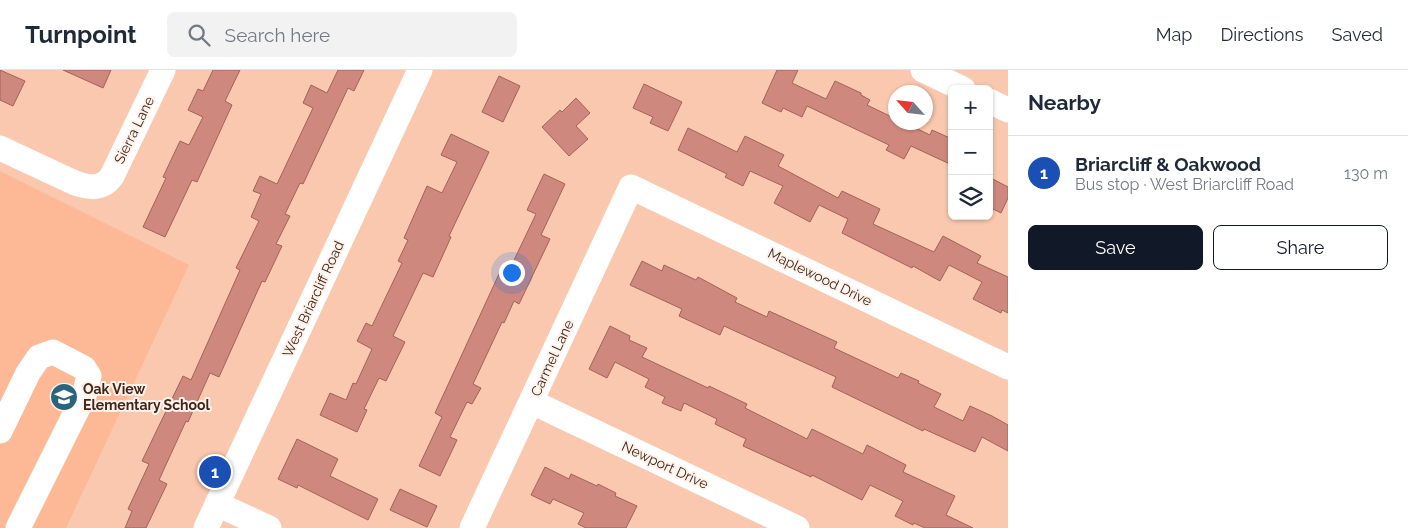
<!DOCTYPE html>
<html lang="en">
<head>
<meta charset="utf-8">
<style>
	:root { --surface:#fff; --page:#f2f2f3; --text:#1f2937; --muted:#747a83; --line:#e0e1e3; --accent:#111827 }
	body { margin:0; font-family:Raleway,sans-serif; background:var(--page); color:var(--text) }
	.controls { position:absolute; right:15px; top:15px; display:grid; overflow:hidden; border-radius:8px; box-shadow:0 1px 4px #0004 }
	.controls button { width:45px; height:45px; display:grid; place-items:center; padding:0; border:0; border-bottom:1px solid var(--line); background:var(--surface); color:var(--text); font:25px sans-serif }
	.compass { position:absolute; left:888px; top:15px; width:45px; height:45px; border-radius:50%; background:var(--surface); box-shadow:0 1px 4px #0004; rotate:297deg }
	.you { position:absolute; left:511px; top:202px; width:18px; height:18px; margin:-12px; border:4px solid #fff; border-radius:50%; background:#1a73e8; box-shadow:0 0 0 8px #1a73e833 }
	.badge { display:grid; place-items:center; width:32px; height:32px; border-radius:50%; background:var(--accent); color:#fff; font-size:16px; font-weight:700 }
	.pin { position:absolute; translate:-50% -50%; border:2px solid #fff; box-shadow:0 1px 5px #0006 }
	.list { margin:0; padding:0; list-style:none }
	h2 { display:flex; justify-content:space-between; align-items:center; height:65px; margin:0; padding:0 20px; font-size:21px }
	h2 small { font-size:16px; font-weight:400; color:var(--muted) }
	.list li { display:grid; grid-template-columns:32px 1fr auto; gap:15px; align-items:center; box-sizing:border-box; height:75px; padding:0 20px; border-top:1px solid var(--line) }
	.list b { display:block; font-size:19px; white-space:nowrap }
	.list p { margin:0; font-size:16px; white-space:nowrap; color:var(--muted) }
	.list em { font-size:16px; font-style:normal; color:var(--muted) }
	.actions { display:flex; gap:10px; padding:15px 20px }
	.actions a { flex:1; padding:11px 0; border:1px solid var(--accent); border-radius:8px; text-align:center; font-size:18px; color:var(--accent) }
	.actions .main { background:var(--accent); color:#fff }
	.icon { flex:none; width:28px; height:28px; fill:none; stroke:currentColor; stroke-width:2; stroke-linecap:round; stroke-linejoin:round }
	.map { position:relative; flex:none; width:1008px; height:458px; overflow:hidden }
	header { display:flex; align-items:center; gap:30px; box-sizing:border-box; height:70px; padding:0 25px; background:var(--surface); border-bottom:1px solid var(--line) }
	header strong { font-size:24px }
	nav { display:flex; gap:28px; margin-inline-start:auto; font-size:18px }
	.search { width:350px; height:45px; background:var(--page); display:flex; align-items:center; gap:12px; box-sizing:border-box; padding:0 18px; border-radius:8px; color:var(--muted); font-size:19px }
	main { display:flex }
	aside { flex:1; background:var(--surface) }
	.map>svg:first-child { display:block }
	.built { fill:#fdb995 }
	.building { fill:#cf887d; stroke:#a1635a }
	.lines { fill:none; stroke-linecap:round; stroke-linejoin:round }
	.minor { stroke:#fff; stroke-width:25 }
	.labels { text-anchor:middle; stroke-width:4; stroke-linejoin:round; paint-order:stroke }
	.street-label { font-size:14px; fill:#3e271a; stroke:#fff2eb }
	.poi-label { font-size:14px; font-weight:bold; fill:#3e271a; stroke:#fff2eb; text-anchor:start }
</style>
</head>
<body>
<header>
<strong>Turnpoint</strong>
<div class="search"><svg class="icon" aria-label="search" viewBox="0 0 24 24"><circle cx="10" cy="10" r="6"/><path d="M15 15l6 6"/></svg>Search here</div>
<nav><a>Map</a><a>Directions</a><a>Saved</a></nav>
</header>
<main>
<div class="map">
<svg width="1008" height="458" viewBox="0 0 1008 458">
	<rect width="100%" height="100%" fill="#f9c8ae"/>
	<path class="built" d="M0 101 189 195 66 458H0Z"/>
	<g class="building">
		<path d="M0 0 25 11 13 36 0 30Z"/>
		<path d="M63 0H111L103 18Z"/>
		<path d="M213 0H240L225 31 232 35 197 112 192 110 165 167 143 157 166 108 163 107 180 71 189 75 203 47 188 40 198 19 203 21Z"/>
		<path d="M338 0H364L354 21 348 18 303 114 300 113 285 144 290 146 276 174 282 176 265 212 262 211 219 307 210 303 188 352 186 351 159 410 167 414 146 458H125L132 441 128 439 149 394 142 391 183 306 191 310 240 200 236 198 259 151 251 147 261 124 253 121 260 106 277 114 313 38 303 33 311 15 327 23Z"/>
		<path d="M777 0H798L792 13 826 29 835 11 861 23V25L870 30 867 35 896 49V52H903L930 65 932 60 952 69V95L911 76 904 89 886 80 889 75 807 36 802 47 783 38 781 42 762 33Z"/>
		<path d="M499 6 520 16 503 52 482 42Z"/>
		<path d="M644 14 682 32 668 61 650 53 653 47 633 38Z"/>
		<path d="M576 28 590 43 576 56 588 69 569 86 542 57 560 40 562 42Z"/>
		<path d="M688 58 737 82 745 66 784 85 778 96 838 128 842 121 880 139 873 154 934 182 943 166 981 186 977 193 1008 207V243L1002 240 1001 243 973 229 982 212 949 195 940 211 913 196 912 198 842 163 848 149 819 135 810 152 774 133 783 116 750 101 743 116 725 107 727 104 678 80Z"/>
		<path d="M451 64 489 82 449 166 451 167 433 207 423 203 393 266 405 272 386 311 379 308 364 339 367 340 357 362 320 345 330 323 346 330 353 313 356 314 372 279 357 271 366 253 372 256 402 193 398 191 408 170 404 168 427 116 442 123 457 92 441 85Z"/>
		<path d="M544 104 565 114 541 165 550 169 519 234 514 231 504 253 502 252 473 314 481 318 472 334 467 332 450 367 457 370 440 406 419 396 442 347 435 343 499 204 506 207 536 144 527 140Z"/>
		<path d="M989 107 1008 117V128L1001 143 989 137Z"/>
		<path d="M642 191 662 201 664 195 696 210 698 207 737 228 735 232 767 247 769 241 837 272 834 278 898 308 901 303 919 311 918 313 941 324 934 337 963 351 970 336 992 346 1008 355V381L982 367 975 382 924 359 923 361 832 317 836 307 724 256 720 265 679 246 682 239 630 215Z"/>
		<path d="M610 256 630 266 629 270 647 278 642 287 708 318 709 316 747 334 745 338 807 369 812 359 863 384 867 375 906 395 903 402 955 426 946 445 973 458H925L914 453 913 455 895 446 903 431 870 415 862 430 812 405 811 407 743 376 746 369 715 354 717 349 684 333 681 341 662 333 665 327 645 317 649 309 615 292 607 308 589 299Z"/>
		<path d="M297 369 338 389 330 406 378 429 368 450 298 415 297 418 278 409Z"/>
		<path d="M545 397 569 409 571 404 597 416 598 414 616 423 615 426 637 436 626 458H586L578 454 584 443 553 429 550 434 531 425Z"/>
		<path d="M400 419 437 436 427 457 390 440Z"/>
	</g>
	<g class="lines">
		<g class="minor">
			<path d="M923 0 963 19"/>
			<path d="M989 31 1008 40"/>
			<path d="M0 78 75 113C90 118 102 120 112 106L163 0"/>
			<path d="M532 332 797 458"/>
			<path d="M0 361 28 303 39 287 53 282 84 298 89 306 84 326 18 458"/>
			<path d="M217 434 269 458"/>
			<path d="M206 458 420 0"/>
			<path d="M472 458 631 117 1008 297"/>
		</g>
	</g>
	<defs>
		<g id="school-disc" transform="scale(1.4375)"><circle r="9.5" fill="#2a657d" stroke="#fff2eb"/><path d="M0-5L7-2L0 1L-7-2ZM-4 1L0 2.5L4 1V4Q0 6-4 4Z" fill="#fff"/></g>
	</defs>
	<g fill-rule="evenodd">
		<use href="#school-disc" x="64" y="327"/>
	</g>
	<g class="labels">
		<g class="street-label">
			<text transform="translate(134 60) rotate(-64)" y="5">Sierra Lane</text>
			<text transform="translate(820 207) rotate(26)" y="5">Maplewood Drive</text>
			<text transform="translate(313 229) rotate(-65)" y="5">West Briarcliff Road</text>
			<text transform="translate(552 288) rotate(-65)" y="5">Carmel Lane</text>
			<text transform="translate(665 395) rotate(25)" y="5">Newport Drive</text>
		</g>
		<g class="poi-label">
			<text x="83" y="324">Oak View<tspan x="83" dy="16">Elementary School</tspan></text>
		</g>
	</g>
</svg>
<div class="controls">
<button>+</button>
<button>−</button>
<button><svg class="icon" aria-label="layers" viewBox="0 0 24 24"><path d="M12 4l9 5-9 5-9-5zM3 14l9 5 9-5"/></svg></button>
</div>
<svg class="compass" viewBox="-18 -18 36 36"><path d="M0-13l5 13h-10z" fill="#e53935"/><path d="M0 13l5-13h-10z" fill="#747a83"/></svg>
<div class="you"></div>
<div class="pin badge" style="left:215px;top:402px;background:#1a4fb4">1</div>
</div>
<aside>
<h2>Nearby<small></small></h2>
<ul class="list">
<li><span class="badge" style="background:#1a4fb4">1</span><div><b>Briarcliff &amp; Oakwood</b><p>Bus stop · West Briarcliff Road</p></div><em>130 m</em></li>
</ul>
<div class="actions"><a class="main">Save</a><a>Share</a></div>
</aside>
</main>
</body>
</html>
